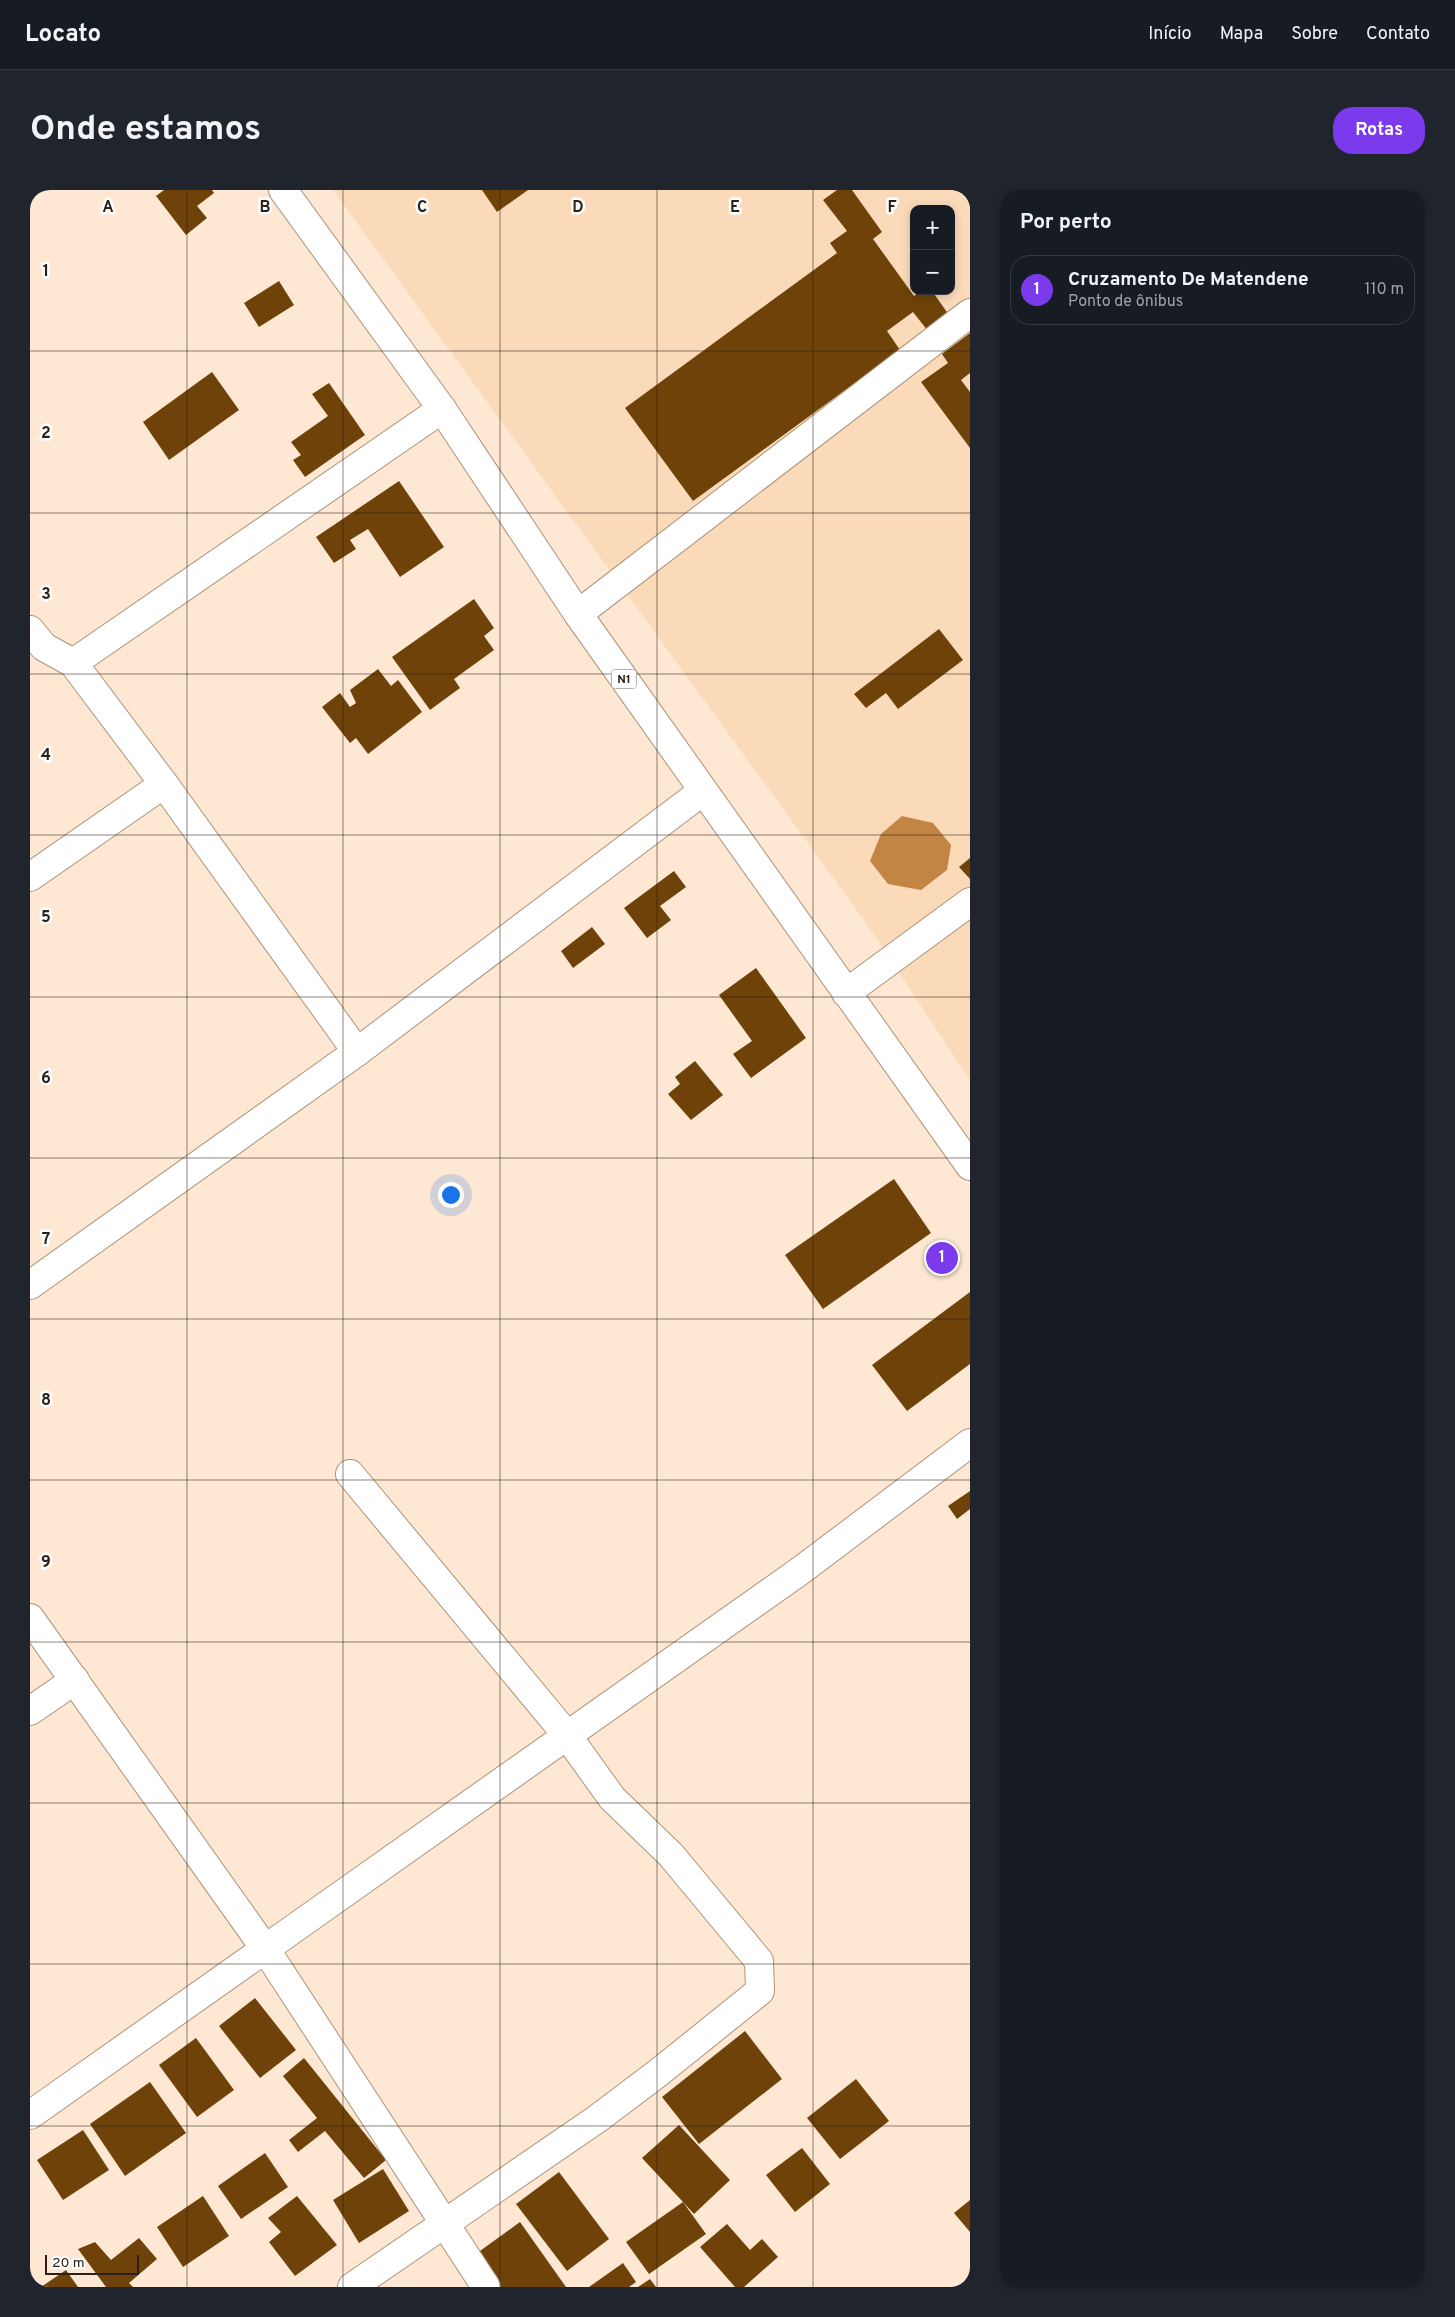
<!DOCTYPE html>
<html lang="pt">
<head>
<meta charset="utf-8">
<style>
	:root { --surface:#171b24; --page:#20242c; --text:#f1f3f6; --muted:#9ea1a6; --line:#363941; --accent:#7c3aed }
	body { margin:0; font-family:Overpass,sans-serif; background:var(--page); color:var(--text) }
	.controls { position:absolute; right:15px; top:15px; display:grid; overflow:hidden; border-radius:10px; box-shadow:0 2px 8px #0003 }
	.controls button { width:45px; height:45px; display:grid; place-items:center; padding:0; border:0; border-bottom:1px solid var(--line); background:var(--surface); color:var(--text); font:25px sans-serif }
	.scale { position:absolute; left:15px; bottom:12px; width:94px; box-sizing:border-box; padding-left:5px; border:2px solid #2b2118; border-top:0; font-size:14px; line-height:18px; white-space:nowrap; color:#2b2118; -webkit-text-stroke:4px #fff; paint-order:stroke }
	.you { position:absolute; left:420px; top:1004px; width:18px; height:18px; margin:-12px; border:4px solid #fff; border-radius:50%; background:#1a73e8; box-shadow:0 0 0 8px #1a73e833 }
	.badge { display:grid; place-items:center; width:32px; height:32px; border-radius:50%; background:var(--accent); color:#fff; font-size:16px; font-weight:700 }
	.pin { position:absolute; translate:-50% -50%; border:2px solid #fff; box-shadow:0 1px 5px #0006 }
	.list { margin:0; padding:0; list-style:none }
	h2 { display:flex; justify-content:space-between; align-items:center; height:65px; margin:0; padding:0 20px; font-size:21px }
	h2 small { font-size:16px; font-weight:400; color:var(--muted) }
	.list li { display:grid; grid-template-columns:32px 1fr auto; gap:15px; align-items:center; box-sizing:border-box; height:70px; margin:0 10px 10px; padding:0 10px; border:1px solid var(--line); border-radius:20px }
	.list b { display:block; font-size:19px; white-space:nowrap }
	.list p { margin:0; font-size:16px; white-space:nowrap; color:var(--muted) }
	.list em { font-size:16px; font-style:normal; color:var(--muted) }
	.map { position:relative; flex:none; width:940px; height:2097px; overflow:hidden; border-radius:20px }
	header { display:flex; align-items:center; gap:30px; box-sizing:border-box; height:70px; padding:0 25px; background:var(--surface); border-bottom:1px solid var(--line) }
	header strong { font-size:24px }
	nav { display:flex; gap:28px; margin-inline-start:auto; font-size:18px }
	.intro { display:flex; align-items:center; justify-content:space-between; box-sizing:border-box; height:120px; padding:0 30px }
	h1 { margin:0; font-size:35px }
	.button { padding:12px 22px; border-radius:20px; background:var(--accent); color:#fff; font-size:18px; font-weight:700 }
	main { display:flex; gap:30px; padding:0 30px }
	aside { flex:1; background:var(--surface); border-radius:20px; box-shadow:0 2px 8px #0003 }
	.map>svg:first-child { display:block }
	.built { fill:#fbdaba; fill-rule:evenodd }
	.water { fill:#c28543 }
	.building { fill:#6e4209 }
	.lines { fill:none; stroke-linecap:round; stroke-linejoin:round }
	.minor-casing { stroke:#ac937a; stroke-width:30 }
	.highway-casing { stroke:#ac937a; stroke-width:30 }
	.minor { stroke:#fff; stroke-width:28 }
	.highway { stroke:#fff; stroke-width:28 }
	.grid { fill:none; stroke:#2b2118; stroke-width:1; stroke-opacity:0.55 }
	.labels { text-anchor:middle; stroke-width:5; stroke-linejoin:round; paint-order:stroke }
	.shield { fill:#fff; stroke:#6b645d; stroke-width:1 }
	.shield-label { font-size:12px; font-weight:bold; fill:#2b2118 }
	.grid-label { font-size:16px; text-anchor:middle; font-weight:bold; fill:#2b2118; stroke:#fff; stroke-width:5; stroke-linejoin:round; paint-order:stroke }
</style>
</head>
<body>
<header>
<strong>Locato</strong>
<nav><a>Início</a><a>Mapa</a><a>Sobre</a><a>Contato</a></nav>
</header>
<div class="intro"><h1>Onde estamos</h1><a class="button">Rotas</a></div>
<main>
<div class="map">
<svg width="940" height="2097" viewBox="0 0 940 2097">
	<rect width="100%" height="100%" fill="#fee8d3"/>
	<path class="built" d="M303 0H940V890L836 733ZM884 19H921V101H884Z"/>
	<path class="water" d="M872 626 903 633 921 655 917 680 891 700 858 694 840 671 851 644Z"/>
	<g class="building">
		<path d="M134 0H182L184 3 167 16 177 28 156 45 126 6Z"/>
		<path d="M452 0H498L467 22Z"/>
		<path d="M807 0H822L852 42 843 49 884 106 890 101H902L919 125 898 141 883 122 857 141 870 160 663 311 595 218 807 63 800 53 817 41 793 10Z"/>
		<path d="M249 91 264 115 229 137 214 113Z"/>
		<path d="M940 143V183L931 190 940 202V258L891 192 918 173 912 164Z"/>
		<path d="M182 182 209 220 139 270 113 232Z"/>
		<path d="M299 193 335 245 275 287 263 270 271 265 261 252 298 226 282 204Z"/>
		<path d="M369 291 414 357 370 387 338 339 320 350 326 359 304 373 286 347Z"/>
		<path d="M444 409 464 438 454 446 464 460 424 489 430 498 400 520 362 467Z"/>
		<path d="M909 439 933 470 868 519 856 503 836 518 824 504Z"/>
		<path d="M348 479 361 496 368 490 392 522 338 564 326 548 320 553 292 517 310 503 320 517 326 513 320 500Z"/>
		<path d="M940 668V689L929 677Z"/>
		<path d="M644 681 656 697 630 716 641 730 617 748 594 718Z"/>
		<path d="M562 737 575 754 543 778 531 761Z"/>
		<path d="M726 778 776 848 721 888 703 864 722 851 689 805Z"/>
		<path d="M665 871 693 905 661 930 638 904 650 894 645 887Z"/>
		<path d="M864 989 901 1043 793 1119 755 1065Z"/>
		<path d="M940 1102V1174L877 1221 842 1175Z"/>
		<path d="M940 1301V1319L927 1329 918 1316Z"/>
		<path d="M225 1808 266 1860 230 1888 189 1836Z"/>
		<path d="M715 1841 752 1889 669 1954 632 1907Z"/>
		<path d="M166 1848 204 1900 167 1927 129 1875Z"/>
		<path d="M274 1868 356 1970 334 1988 295 1941 268 1962 259 1950 287 1928 253 1886Z"/>
		<path d="M826 1889 859 1931 810 1969 777 1928Z"/>
		<path d="M120 1892 156 1943 95 1986 60 1934Z"/>
		<path d="M649 1935 700 1990 664 2024 653 2012 676 2044 619 2084 596 2052 653 2012 612 1968Z"/>
		<path d="M53 1940 79 1980 33 2010 7 1970Z"/>
		<path d="M772 1958 800 1994 765 2022 736 1985Z"/>
		<path d="M235 1963 258 1997 211 2029 188 1996Z"/>
		<path d="M353 1979 379 2021 329 2053 303 2010Z"/>
		<path d="M529 1982 579 2049 537 2081 486 2014Z"/>
		<path d="M173 2006 199 2046 153 2077 127 2037Z"/>
		<path d="M267 2006 307 2055 265 2086 239 2052 251 2042 238 2028Z"/>
		<path d="M940 2010V2042L924 2023Z"/>
		<path d="M490 2032 536 2097H464L443 2066Z"/>
		<path d="M697 2034 720 2060 732 2049 748 2067 714 2097H705L670 2057Z"/>
		<path d="M109 2048 127 2069 99 2093 103 2097H76L48 2059 65 2052 81 2070Z"/>
		<path d="M593 2073 606 2092 599 2097H559Z"/>
		<path d="M36 2080 48 2097H11Z"/>
		<path d="M620 2089 626 2097H608Z"/>
	</g>
	<g class="lines">
		<g class="minor-casing">
			<g id="minor">
				<path d="M548 424 940 123"/>
				<path d="M0 440 14 457 43 473 134 594 327 862"/>
				<path d="M43 473 412 219"/>
				<path d="M0 687 134 594"/>
				<path d="M816 803 940 712"/>
				<path d="M0 1095 327 862 673 601"/>
				<path d="M320 1284 536 1544 582 1608 641 1665 729 1771 730 1801 628 1883 567 1929 322 2097"/>
				<path d="M0 1428 236 1760 456 2097"/>
				<path d="M0 1521 45 1490"/>
				<path d="M0 1925 770 1381 940 1253"/>
			</g>
		</g>
		<g class="highway-casing">
			<path id="highway" d="M253 0 412 219 548 424 940 976"/>
		</g>
		<use href="#minor" class="minor"/>
		<use href="#highway" class="highway"/>
	</g>
	<path class="grid" d="M157 0V2097M313 0V2097M470 0V2097M627 0V2097M783 0V2097M0 161H940M0 323H940M0 484H940M0 645H940M0 807H940M0 968H940M0 1129H940M0 1290H940M0 1452H940M0 1613H940M0 1774H940M0 1936H940"/>
	<g class="labels">
		<rect class="shield" x="581.5" y="479.5" width="25" height="19" rx="4"/>
		<g class="shield-label">
			<text x="594" y="493">N1</text>
		</g>
	</g>
	<g class="grid-label">
		<text x="78" y="22">A</text>
		<text x="235" y="22">B</text>
		<text x="392" y="22">C</text>
		<text x="548" y="22">D</text>
		<text x="705" y="22">E</text>
		<text x="862" y="22">F</text>
		<text x="16" y="86">1</text>
		<text x="16" y="248">2</text>
		<text x="16" y="409">3</text>
		<text x="16" y="570">4</text>
		<text x="16" y="732">5</text>
		<text x="16" y="893">6</text>
		<text x="16" y="1054">7</text>
		<text x="16" y="1215">8</text>
		<text x="16" y="1377">9</text>
	</g>
</svg>
<div class="controls">
<button>+</button>
<button>−</button>
</div>
<div class="scale">20 m</div>
<div class="you"></div>
<div class="pin badge" style="left:912px;top:1068px">1</div>
</div>
<aside>
<h2>Por perto<small></small></h2>
<ul class="list">
<li><span class="badge">1</span><div><b>Cruzamento De Matendene</b><p>Ponto de ônibus</p></div><em>110 m</em></li>
</ul>
</aside>
</main>
</body>
</html>
